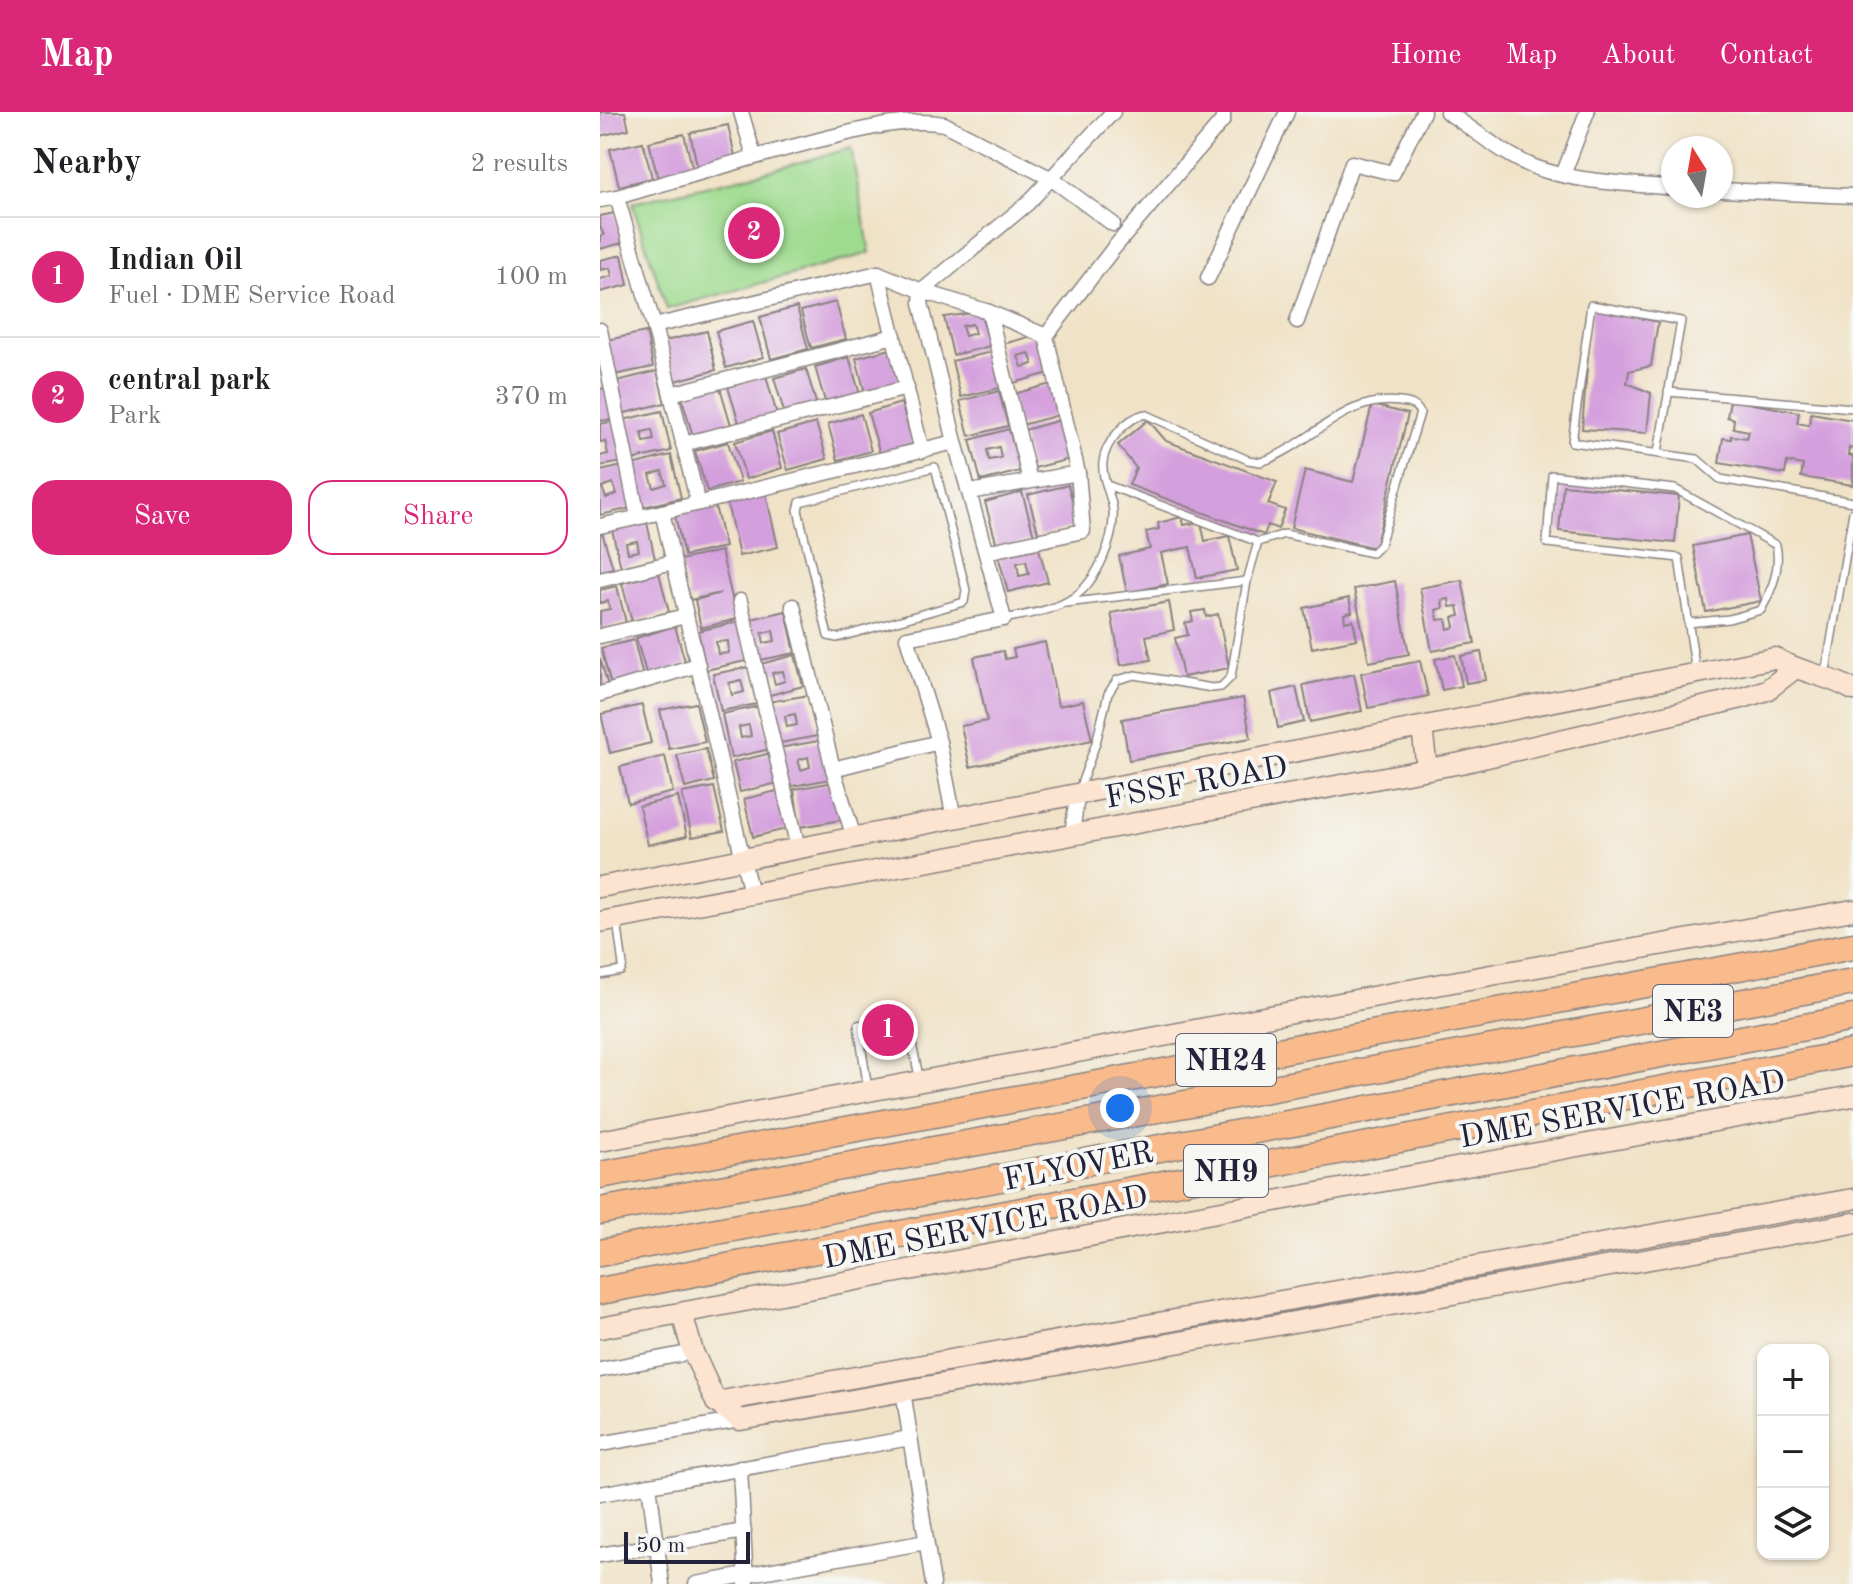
<!DOCTYPE html>
<html lang="en">
<head>
<meta charset="utf-8">
<style>
	:root { --surface:#fff; --page:#f2f2f2; --text:#202124; --muted:#757577; --line:#e0e0e0; --accent:#db2777 }
	body { margin:0; font-family:"Old Standard TT",serif; background:var(--page); color:var(--text) }
	.controls { position:absolute; right:24px; bottom:24px; display:grid; overflow:hidden; border-radius:16px; box-shadow:0 2px 6px #0004 }
	.controls button { width:72px; height:72px; display:grid; place-items:center; padding:0; border:0; border-bottom:2px solid var(--line); background:var(--surface); color:var(--text); font:40px sans-serif }
	.compass { position:absolute; left:1061px; top:24px; width:72px; height:72px; border-radius:50%; background:var(--surface); box-shadow:0 2px 6px #0004; rotate:349deg }
	.scale { position:absolute; left:24px; bottom:20px; width:126px; box-sizing:border-box; padding-left:8px; border:4px solid #22223b; border-top:0; font-size:22px; line-height:28px; white-space:nowrap; color:#22223b; -webkit-text-stroke:6px #f6f6f2; paint-order:stroke }
	.you { position:absolute; left:520px; top:996px; width:28px; height:28px; margin:-20px; border:6px solid #fff; border-radius:50%; background:#1a73e8; box-shadow:0 0 0 12px #1a73e833 }
	.badge { display:grid; place-items:center; width:52px; height:52px; border-radius:50%; background:var(--accent); color:#fff; font-size:26px; font-weight:700 }
	.pin { position:absolute; translate:-50% -50%; border:4px solid #fff; box-shadow:0 2px 8px #0006 }
	.list { margin:0; padding:0; list-style:none }
	h2 { display:flex; justify-content:space-between; align-items:center; height:104px; margin:0; padding:0 32px; font-size:34px }
	h2 small { font-size:26px; font-weight:400; color:var(--muted) }
	.list li { display:grid; grid-template-columns:52px 1fr auto; gap:24px; align-items:center; box-sizing:border-box; height:120px; padding:0 32px; border-top:2px solid var(--line) }
	.list b { display:block; font-size:30px; white-space:nowrap }
	.list p { margin:0; font-size:26px; white-space:nowrap; color:var(--muted) }
	.list em { font-size:26px; font-style:normal; color:var(--muted) }
	.actions { display:flex; gap:16px; padding:24px 32px }
	.actions a { flex:1; padding:18px 0; border:2px solid var(--accent); border-radius:24px; text-align:center; font-size:28px; color:var(--accent) }
	.actions .main { background:var(--accent); color:#fff }
	.icon { flex:none; width:44px; height:44px; fill:none; stroke:currentColor; stroke-width:2; stroke-linecap:round; stroke-linejoin:round }
	.map { position:relative; flex:none; width:1253px; height:1472px; overflow:hidden }
	header { display:flex; align-items:center; gap:48px; box-sizing:border-box; height:112px; padding:0 40px; background:var(--accent); color:#fff }
	header strong { font-size:38px }
	nav { display:flex; gap:44px; margin-inline-start:auto; font-size:28px }
	main { display:flex }
	aside { flex:1; background:var(--surface) }
	.map>svg:first-child { display:block }
	.green { fill:#9fdb8f; stroke:#607e65; stroke-width:2 }
	.building { fill:#d49fdd; fill-rule:evenodd }
	.lines { fill:none; stroke-linecap:round; stroke-linejoin:round }
	.lane-casing { stroke:#898280; stroke-width:10 }
	.street-casing { stroke:#898280; stroke-width:17 }
	.secondary-casing { stroke:#898280; stroke-width:23 }
	.highway-casing { stroke:#898280; stroke-width:29 }
	.lane { stroke:#fff; stroke-width:7 }
	.street { stroke:#fff; stroke-width:14 }
	.secondary { stroke:#fde4d1; stroke-width:20 }
	.highway { stroke:#fabb8c; stroke-width:26 }
	.labels { text-anchor:middle; stroke-width:8; stroke-linejoin:round; paint-order:stroke }
	.shield { fill:#f6f6f2; stroke:#626272; stroke-width:2 }
	.shield-label { font-size:30px; font-weight:bold; fill:#22223b }
	.street-label { font-size:32px; fill:#22223b; stroke:#f6f6f2 }
</style>
</head>
<body>
<header>
<strong>Map</strong>
<nav><a>Home</a><a>Map</a><a>About</a><a>Contact</a></nav>
</header>
<main>
<aside>
<h2>Nearby<small>2 results</small></h2>
<ul class="list">
<li><span class="badge">1</span><div><b>Indian Oil</b><p>Fuel · DME Service Road</p></div><em>100 m</em></li>
<li><span class="badge">2</span><div><b>central park</b><p>Park</p></div><em>370 m</em></li>
</ul>
<div class="actions"><a class="main">Save</a><a>Share</a></div>
</aside>
<div class="map">
<svg width="1253" height="1472" viewBox="0 0 1253 1472">
	<rect width="100%" height="100%" fill="#f6f6f2"/>
	<filter id="ink" filterUnits="userSpaceOnUse"><feTurbulence type="fractalNoise" baseFrequency=".0125" numOctaves="2"/><feDisplacementMap in="SourceGraphic" scale="16" xChannelSelector="R" yChannelSelector="G"/><feConvolveMatrix kernelMatrix="1 2 1 2 8 2 1 2 1" color-interpolation-filters="sRGB"/></filter>
	<filter id="wash" filterUnits="userSpaceOnUse"><feTurbulence type="fractalNoise" baseFrequency=".006" numOctaves="4" result="noise"/><feDisplacementMap in="SourceGraphic" scale="32" xChannelSelector="R" yChannelSelector="G"/><feGaussianBlur stdDeviation="1.8" result="paint"/><feColorMatrix in="noise" values="0 0 0 0 0 0 0 0 0 0 0 0 0 0 0 0 0 1.4 0 .05"/><feComposite in="paint" operator="in"/></filter>
	<g filter="url(#wash)">
		<rect width="100%" height="100%" fill="#f0e2c6"/>
		<path class="green" d="M251 36 270 141 67 197 32 91 161 61Z"/>
		<g id="blocks">
			<g class="building">
				<path d="M0 0H25L29 17 0 24Z"/>
				<path d="M128 13 136 49 98 58 90 21Z"/>
				<path d="M84 22 93 59 58 67 49 30Z"/>
				<path d="M43 30 52 66 19 74 10 37Z"/>
				<path d="M15 101 22 131 0 137V124L4 123 0 115V104Z"/>
				<path d="M22 143 28 173 0 180V167L12 164 10 156 0 158V148Z"/>
				<path d="M236 190 246 227 211 236 201 199Z"/>
				<path d="M197 195 208 237 171 247 160 205Z"/>
				<path d="M992 195 1058 210 1051 254 1029 259 1027 271 1051 281 1047 321 982 317Z"/>
				<path d="M380 200 390 234 353 243 344 205ZM372 212 375 221 365 224 362 214Z"/>
				<path d="M153 209 163 245 126 256 116 219Z"/>
				<path d="M107 219 116 258 75 269 65 229Z"/>
				<path d="M46 220 53 255 14 263 7 228Z"/>
				<path d="M439 222 449 261 410 272 400 233ZM429 241 433 252 422 255 418 244Z"/>
				<path d="M291 237 300 272 265 281 256 246Z"/>
				<path d="M392 240 400 276 361 285 352 249Z"/>
				<path d="M249 245 261 286 227 296 215 255Z"/>
				<path d="M206 257 217 294 185 303 174 266Z"/>
				<path d="M57 259 65 291 21 302 13 270Z"/>
				<path d="M166 264 177 303 140 314 128 275Z"/>
				<path d="M119 272 131 313 93 324 81 283Z"/>
				<path d="M451 272 459 303 418 314 410 283Z"/>
				<path d="M10 275 15 307 0 309V277Z"/>
				<path d="M399 279 408 314 369 324 360 289Z"/>
				<path d="M1130 288 1199 300 1197 311 1209 313 1211 301 1253 308V337L1249 336 1248 343 1253 344V373L1201 365 1203 353 1187 350 1185 362 1119 351 1123 326 1131 327V324L1147 326 1149 319 1133 316 1134 307 1127 305Z"/>
				<path d="M301 291 313 332 280 342 268 301Z"/>
				<path d="M772 293 808 302 775 436 691 416 705 358 753 370Z"/>
				<path d="M62 299 71 339 31 348 23 308ZM52 318 54 328 44 330 42 320Z"/>
				<path d="M261 302 271 339 238 348 228 312Z"/>
				<path d="M460 308 470 347 430 357 421 319Z"/>
				<path d="M548 308 566 329 677 370 668 392 685 398 678 417 668 413 664 423 529 373 536 356 518 333Z"/>
				<path d="M15 309 23 350 0 354V344L8 342 5 329 0 330V312Z"/>
				<path d="M216 311 227 347 188 358 177 322Z"/>
				<path d="M409 317 420 359 381 369 370 328ZM399 335 401 346 389 348 387 338Z"/>
				<path d="M172 319 182 356 146 367 135 330Z"/>
				<path d="M128 330 140 370 107 379 95 339Z"/>
				<path d="M71 343 81 386 39 396 28 354ZM62 359 66 372 54 376 50 363Z"/>
				<path d="M23 354 32 396 0 403V359ZM13 371 17 382 6 386 2 375Z"/>
				<path d="M468 373 479 413 439 424 428 383Z"/>
				<path d="M963 373 1079 384 1075 431 959 419Z"/>
				<path d="M422 380 435 427 398 437 385 390Z"/>
				<path d="M166 382 178 435 139 444 127 391Z"/>
				<path d="M115 394 125 435 84 444 75 403Z"/>
				<path d="M582 405 584 413 601 410 605 429 629 424 637 458 597 466 590 435 561 441 568 472 527 481 519 444 550 437 546 420 559 417 558 411Z"/>
				<path d="M46 406 55 447 21 455 11 414ZM37 429 39 439 28 441 26 431Z"/>
				<path d="M0 414 13 456 0 459Z"/>
				<path d="M1147 423 1161 489 1106 500 1093 434Z"/>
				<path d="M438 433 448 470 408 480 398 443ZM426 449 429 462 419 464 417 451Z"/>
				<path d="M121 439 137 507 101 516 95 488 121 481 90 488 80 448Z"/>
				<path d="M59 461 69 500 32 510 22 471Z"/>
				<path d="M862 468 875 531 832 539 820 476ZM849 487 850 495 858 494 860 504 853 505 855 515 848 517 846 507 838 508 836 498 843 496 842 488Z"/>
				<path d="M795 469 809 542 769 550 754 477Z"/>
				<path d="M17 474 26 511 0 517V499L10 497 8 489 0 491V478Z"/>
				<path d="M749 486 752 500 744 502 745 510 753 508 757 527 712 536 704 496Z"/>
				<path d="M569 490 574 518 546 524 551 548 521 553 511 501Z"/>
				<path d="M605 498 606 505 618 502 629 556 583 565 575 526 588 523 585 511 593 509 591 500Z"/>
				<path d="M186 499 195 541 156 549 147 508ZM173 519 175 529 164 531 162 521Z"/>
				<path d="M142 509 150 548 106 558 98 519ZM128 529 129 541 118 542 116 530Z"/>
				<path d="M75 514 86 553 47 564 36 526Z"/>
				<path d="M34 528 43 565 11 573 1 536Z"/>
				<path d="M445 530 458 594 483 589 492 628 370 655 361 614 387 609 374 545 403 539 405 547 415 545 413 537Z"/>
				<path d="M881 540 886 568 866 571 861 544Z"/>
				<path d="M195 543 203 574 166 584 157 553ZM183 559 185 569 175 572 172 561Z"/>
				<path d="M855 543 862 574 842 578 835 547Z"/>
				<path d="M0 546 8 574 0 576Z"/>
				<path d="M820 549 828 584 768 596 761 561Z"/>
				<path d="M150 555 157 592 121 599 113 562ZM141 568 144 580 132 583 129 571Z"/>
				<path d="M754 562 762 599 710 610 703 573Z"/>
				<path d="M696 575 704 610 678 616 671 581Z"/>
				<path d="M210 583 217 624 175 632 167 590ZM195 602 197 613 187 615 185 604Z"/>
				<path d="M643 586 651 626 529 648 522 607Z"/>
				<path d="M96 591 105 630 69 637 60 598Z"/>
				<path d="M42 593 51 631 10 641 1 602Z"/>
				<path d="M160 594 170 637 131 646 122 602ZM149 613 151 624 141 626 139 615Z"/>
				<path d="M224 628 231 667 187 675 179 636ZM208 645 210 655 201 658 198 648Z"/>
				<path d="M106 637 114 669 85 676 77 643Z"/>
				<path d="M172 641 178 671 140 680 133 650Z"/>
				<path d="M65 644 73 680 28 691 20 655Z"/>
				<path d="M235 670 242 708 200 715 194 677Z"/>
				<path d="M114 675 124 719 92 725 82 681Z"/>
				<path d="M181 678 190 716 153 725 144 687Z"/>
				<path d="M78 685 87 724 48 733 39 694Z"/>
			</g>
		</g>
	</g>
	<g filter="url(#ink)">
		<use href="#blocks" fill-opacity="0" stroke="#898280" stroke-width="2"/>
		<g class="lines">
			<g class="lane-casing">
				<g id="lane">
					<path d="M1068 280 1253 296"/>
					<path d="M1058 340 1081 209 991 193 972 330 1097 347 1120 367 1253 390"/>
					<path d="M335 355 366 478 364 490 237 526 228 524 198 398 200 390Z"/>
					<path d="M466 491 647 469"/>
					<path d="M404 507C427 502 454 499 474 485 498 468 515 426 513 398 511 382 501 366 503 350 505 330 527 306 545 302L648 348 661 350C710 334 744 282 800 290 809 291 816 292 820 301L780 433 772 441 685 422 658 430 507 373"/>
					<path d="M1088 511 1129 507 1161 498C1172 478 1181 456 1176 433L1075 377 952 363 947 431 1079 446 1096 561"/>
					<path d="M1225 564 1253 400"/>
					<path d="M478 680 496 631 508 582 517 568 535 563 612 576 621 575 631 565 647 469 658 430"/>
					<path d="M0 863 21 859 23 853 17 809"/>
					<path d="M268 977 258 913 306 904 320 969"/>
				</g>
			</g>
			<g class="street-casing">
				<g id="street">
					<path d="M141 0 154 44"/>
					<path d="M847 0C876 19 905 44 937 56 979 71 1029 71 1073 76"/>
					<path d="M963 63 987 0"/>
					<path d="M1121 78 1253 84"/>
					<path d="M17 85 54 214 98 391"/>
					<path d="M0 88 17 85C86 65 154 44 223 27 261 18 306 5 344 12L452 67 513 112"/>
					<path d="M278 161 322 339"/>
					<path d="M608 166 687 0"/>
					<path d="M389 200 430 369"/>
					<path d="M697 209 752 51 793 61 823 0"/>
					<path d="M54 214 278 161 322 179 389 200 446 224"/>
					<path d="M0 218 38 405"/>
					<path d="M71 282 294 224"/>
					<path d="M83 332 307 276"/>
					<path d="M370 380 478 361"/>
					<path d="M62 400 355 330"/>
					<path d="M0 414 62 400 151 782"/>
					<path d="M386 440 483 419 478 361 446 224 513 137 623 8V0"/>
					<path d="M0 468 73 450"/>
					<path d="M140 489 198 736"/>
					<path d="M193 494 233 657 254 726"/>
					<path d="M0 524 86 504"/>
					<path d="M0 582 98 553"/>
					<path d="M233 657 339 630"/>
					<path d="M354 707 339 630 307 526 404 507 355 330 321 191 322 179 428 91 513 0"/>
					<path d="M472 723 477 684"/>
					<path d="M0 1258 93 1240"/>
					<path d="M303 1279 333 1472"/>
					<path d="M0 1332 140 1308"/>
					<path d="M140 1356 146 1472"/>
					<path d="M49 1373 62 1472"/>
					<path d="M0 1382 310 1326"/>
					<path d="M0 1443 144 1419"/>
					<path d="M96 1472 326 1430"/>
				</g>
			</g>
			<g class="secondary-casing">
				<g id="secondary">
					<path d="M822 616 827 657"/>
					<path d="M0 775 1175 546C1200 561 1229 563 1253 578"/>
					<path d="M0 810 861 651 1142 586 1167 578 1194 557"/>
					<path d="M0 1029 858 869 1253 798"/>
					<path d="M82 1202 93 1240 116 1290 140 1308 1253 1111"/>
					<path d="M0 1216 707 1083 1253 984"/>
					<path d="M116 1290 1253 1087"/>
				</g>
			</g>
			<g class="highway-casing">
				<g id="highway">
					<path d="M0 1063 1253 834"/>
					<path d="M0 1099 1253 870"/>
					<path d="M0 1141 1253 906"/>
					<path d="M0 1179 1253 941"/>
				</g>
			</g>
			<use href="#lane" class="lane"/>
			<use href="#street" class="street"/>
			<use href="#secondary" class="secondary"/>
			<use href="#highway" class="highway"/>
		</g>
	</g>
	<g class="labels">
		<g class="shield">
			<rect x="1053" y="873" width="80" height="52" rx="6"/>
			<rect x="576" y="922" width="100" height="52" rx="6"/>
			<rect x="584" y="1033" width="84" height="52" rx="6"/>
		</g>
		<g class="shield-label">
			<text x="1093" y="909">NE3</text>
			<text x="626" y="958">NH24</text>
			<text x="626" y="1069">NH9</text>
		</g>
		<g class="street-label">
			<text transform="translate(596 669) rotate(-10)" y="11">FSSF ROAD</text>
			<text transform="translate(1022 996) rotate(-10)" y="11">DME SERVICE ROAD</text>
			<text transform="translate(478 1053) rotate(-11)" y="11">FLYOVER</text>
			<text transform="translate(385 1114) rotate(-11)" y="11">DME SERVICE ROAD</text>
		</g>
	</g>
</svg>
<div class="controls">
<button>+</button>
<button>−</button>
<button><svg class="icon" aria-label="layers" viewBox="0 0 24 24"><path d="M12 4l9 5-9 5-9-5zM3 14l9 5 9-5"/></svg></button>
</div>
<svg class="compass" viewBox="-18 -18 36 36"><path d="M0-13l5 13h-10z" fill="#e53935"/><path d="M0 13l5-13h-10z" fill="#757577"/></svg>
<div class="scale">50 m</div>
<div class="you"></div>
<div class="pin badge" style="left:288px;top:918px">1</div>
<div class="pin badge" style="left:154px;top:121px">2</div>
</div>
</main>
</body>
</html>
